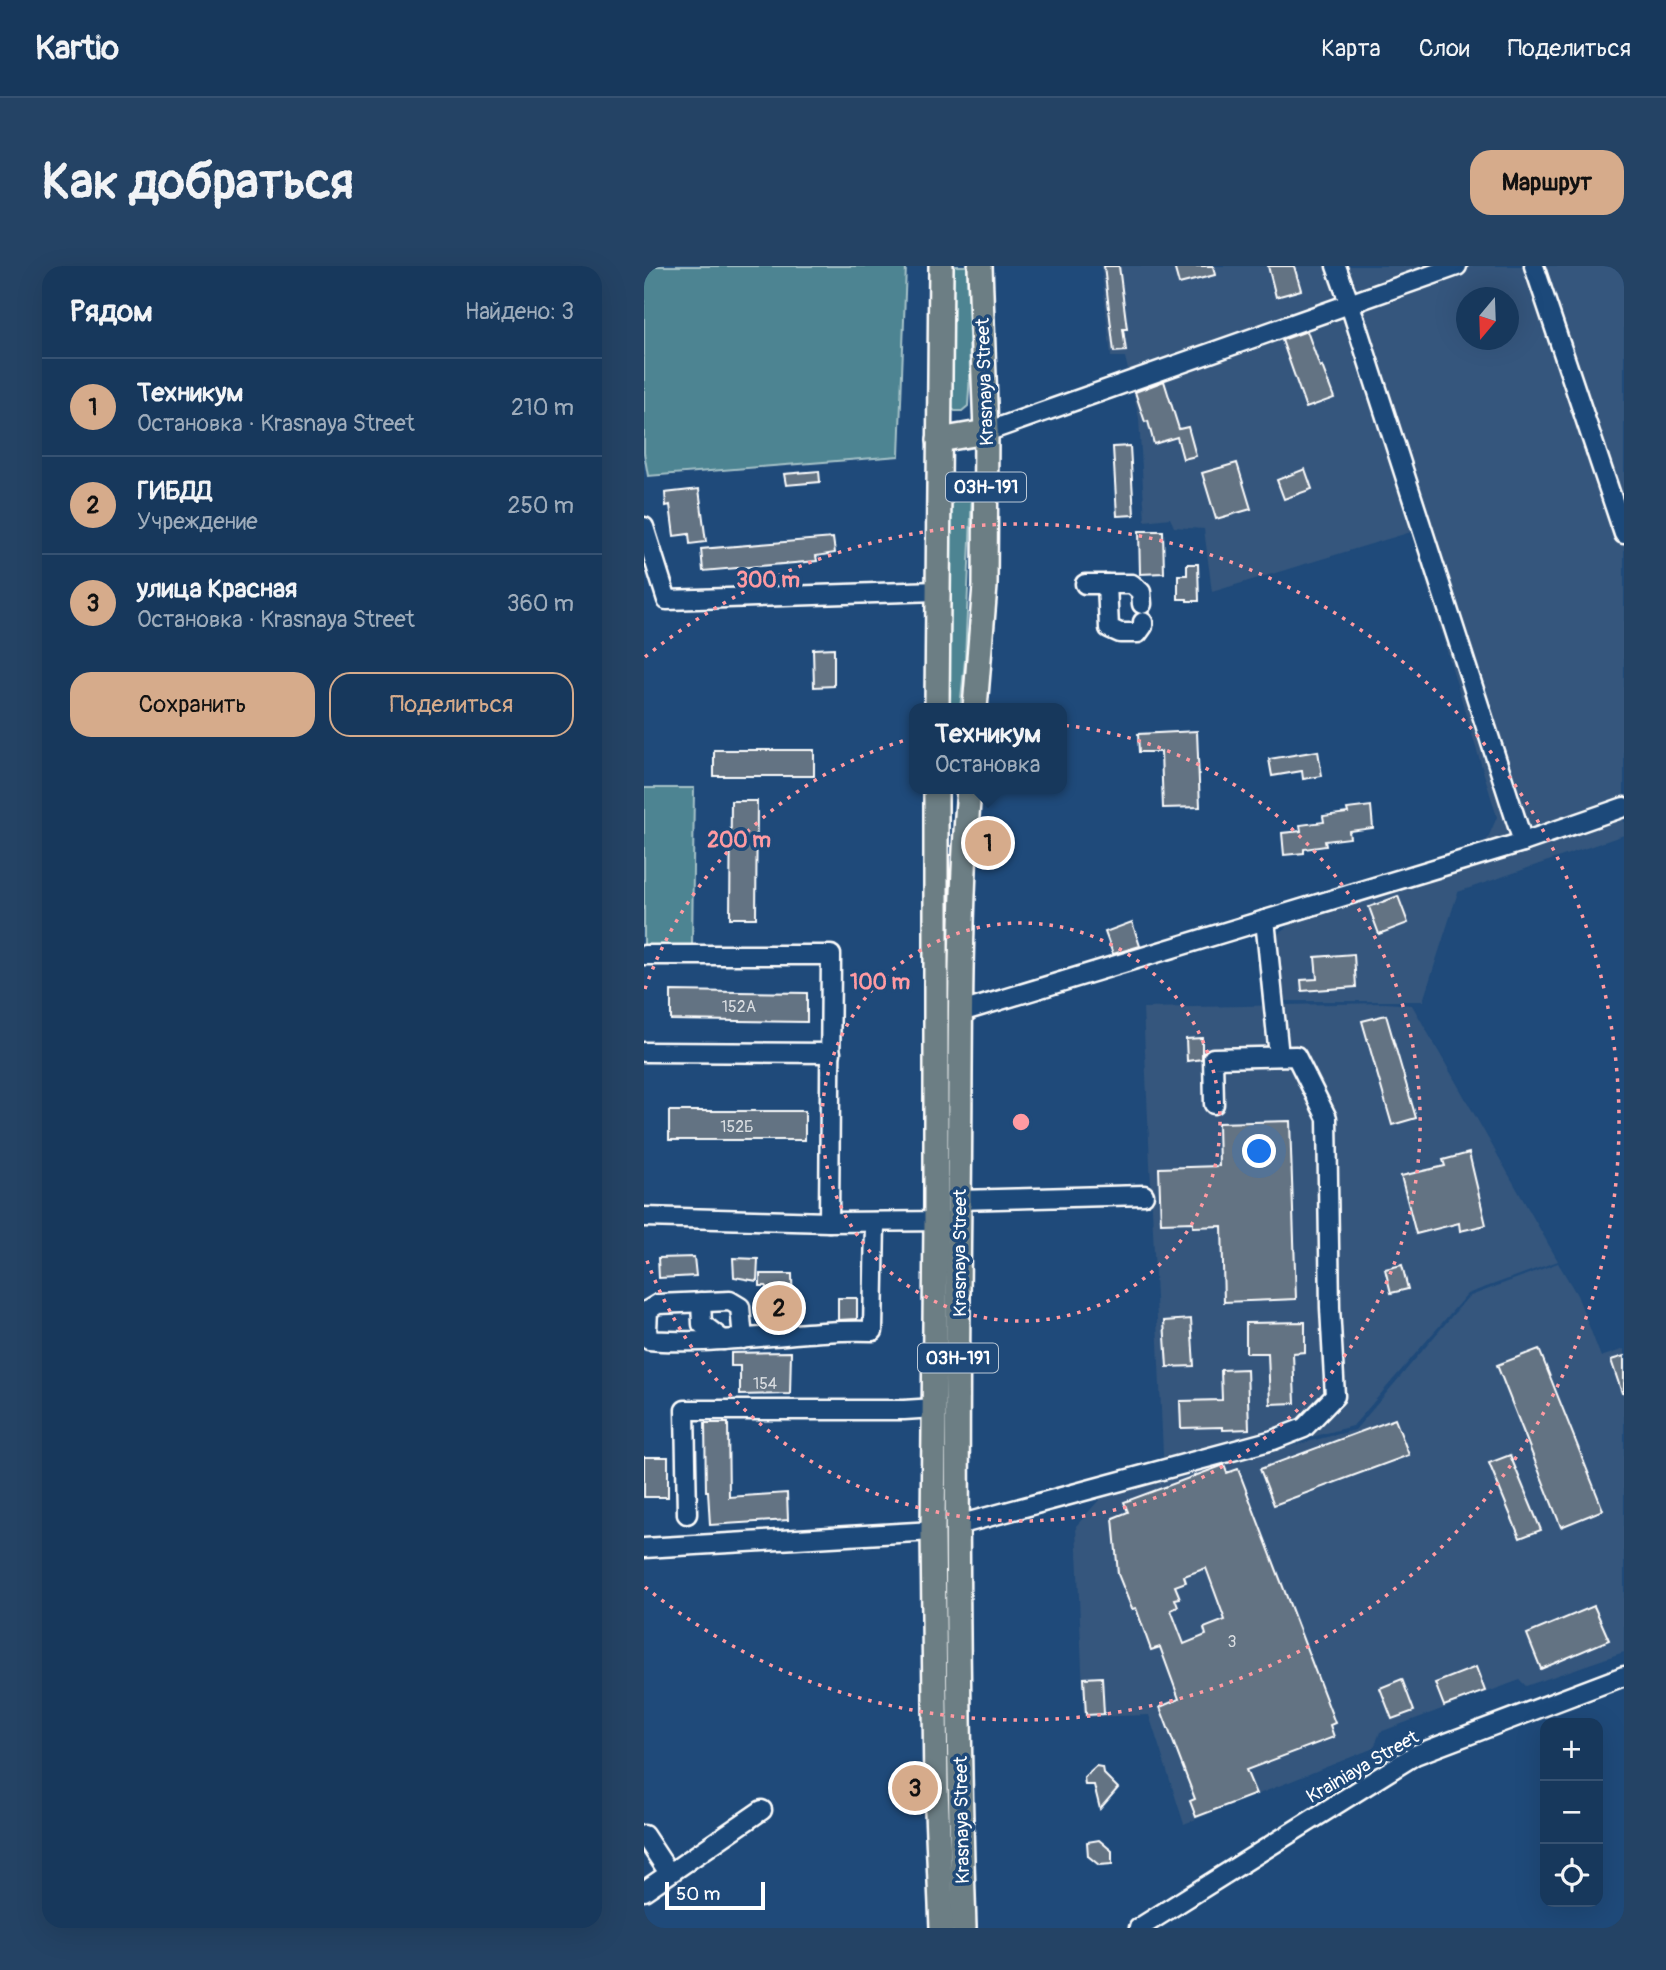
<!DOCTYPE html>
<html lang="ru">
<head>
<meta charset="utf-8">
<style>
	:root { --surface:#17385c; --page:#244365; --text:#f1f3f6; --muted:#9eacbb; --line:#365272; --accent:#d6ab8b }
	body { margin:0; font-family:Pangolin,sans-serif; background:var(--page); color:var(--text) }
	.controls { position:absolute; right:21px; bottom:21px; display:grid; overflow:hidden; border-radius:14px; box-shadow:0 7px 28px #0002 }
	.controls button { width:63px; height:63px; display:grid; place-items:center; padding:0; border:0; border-bottom:2px solid var(--line); background:var(--surface); color:var(--text); font:35px sans-serif }
	.compass { position:absolute; left:812px; top:21px; width:63px; height:63px; border-radius:50%; background:var(--surface); box-shadow:0 7px 28px #0002; rotate:199deg }
	.scale { position:absolute; left:21px; bottom:18px; width:100px; box-sizing:border-box; padding-left:7px; border:4px solid #fff; border-top:0; font-size:19px; line-height:24px; white-space:nowrap; color:#fff; -webkit-text-stroke:5px #1f4a7a; paint-order:stroke }
	.you { position:absolute; left:616px; top:886px; width:24px; height:24px; margin:-18px; border:5px solid #fff; border-radius:50%; background:#1a73e8; box-shadow:0 0 0 10px #1a73e833 }
	.badge { display:grid; place-items:center; width:46px; height:46px; border-radius:50%; background:var(--accent); color:#111; font-size:23px; font-weight:700 }
	.pin { position:absolute; translate:-50% -50%; border:4px solid #fff; box-shadow:0 2px 7px #0006 }
	.popup { position:absolute; left:265px; top:437px; width:158px; height:91px; box-sizing:border-box; display:grid; place-content:center; border-radius:14px; background:var(--surface); filter:drop-shadow(0 2px 5px #0005); font-size:23px; white-space:nowrap; color:var(--muted) }
	.popup b { font-size:26px; color:var(--text) }
	.popup::after { content:''; position:absolute; left:50%; top:100%; margin-left:-14px; border:14px solid transparent; border-top-color:var(--surface) }
	.list { margin:0; padding:0; list-style:none }
	h2 { display:flex; justify-content:space-between; align-items:center; height:91px; margin:0; padding:0 28px; font-size:30px }
	h2 small { font-size:23px; font-weight:400; color:var(--muted) }
	.list li { display:grid; grid-template-columns:46px 1fr auto; gap:21px; align-items:center; box-sizing:border-box; height:98px; padding:0 28px; border-top:2px solid var(--line) }
	.list b { display:block; font-size:26px; white-space:nowrap }
	.list p { margin:0; font-size:23px; white-space:nowrap; color:var(--muted) }
	.list em { font-size:23px; font-style:normal; color:var(--muted) }
	.actions { display:flex; gap:14px; padding:21px 28px }
	.actions a { flex:1; padding:16px 0; border:2px solid var(--accent); border-radius:21px; text-align:center; font-size:24px; color:var(--accent) }
	.actions .main { background:var(--accent); color:#111 }
	.icon { flex:none; width:38px; height:38px; fill:none; stroke:currentColor; stroke-width:2; stroke-linecap:round; stroke-linejoin:round }
	.map { position:relative; flex:none; width:980px; height:1662px; overflow:hidden; border-radius:21px }
	header { display:flex; align-items:center; gap:42px; box-sizing:border-box; height:98px; padding:0 35px; background:var(--surface); border-bottom:2px solid var(--line) }
	header strong { font-size:33px }
	nav { display:flex; gap:38px; margin-inline-start:auto; font-size:24px }
	.intro { display:flex; align-items:center; justify-content:space-between; box-sizing:border-box; height:168px; padding:0 42px }
	h1 { margin:0; font-size:49px }
	.button { padding:18px 32px; border-radius:21px; background:var(--accent); color:#111; font-size:24px; font-weight:700 }
	main { display:flex; gap:42px; padding:0 42px }
	aside { flex:1; background:var(--surface); border-radius:21px; box-shadow:0 7px 28px #0002 }
	.map>svg:first-child { display:block }
	.built { fill:#34567d; fill-rule:evenodd }
	.green { fill:#4e8492; stroke:#a6c2c8; stroke-width:2 }
	.building { fill:#647383; stroke:#fff; stroke-width:2; fill-rule:evenodd }
	.lines { fill:none; stroke-linecap:round; stroke-linejoin:round }
	.minor-casing { stroke:#fff; stroke-width:23 }
	.major-casing { stroke:#fff; stroke-width:28 }
	.minor { stroke:#1f4a7a; stroke-width:18 }
	.major { stroke:#6c7e84; stroke-width:23 }
	.ring { fill:none; stroke:#ff9aa2; stroke-width:3.5; stroke-dasharray:3.5 7 }
	.labels { text-anchor:middle; stroke-width:7; stroke-linejoin:round; paint-order:stroke }
	.number-label { font-size:16px; fill:#d8dce0 }
	.shield { fill:#1f4a7a; stroke:#bcc9d7; stroke-width:2 }
	.shield-label { font-size:18px; font-weight:bold; fill:#fff }
	.street-label { font-size:19px; fill:#fff; stroke:#1f4a7a }
	.centre { fill:#ff9aa2; stroke:#1f4a7a; stroke-width:3.5 }
	.ring-label { font-size:21px; text-anchor:middle; font-weight:bold; fill:#ff9aa2; stroke:#1f4a7a; stroke-width:7; stroke-linejoin:round; paint-order:stroke }
</style>
</head>
<body>
<header>
<strong>Kartio</strong>
<nav><a>Карта</a><a>Слои</a><a>Поделиться</a></nav>
</header>
<div class="intro"><h1>Как добраться</h1><a class="button">Маршрут</a></div>
<main>
<aside>
<h2>Рядом<small>Найдено: 3</small></h2>
<ul class="list">
<li><span class="badge">1</span><div><b>Техникум</b><p>Остановка · Krasnaya Street</p></div><em>210 m</em></li>
<li><span class="badge">2</span><div><b>ГИБДД</b><p>Учреждение</p></div><em>250 m</em></li>
<li><span class="badge">3</span><div><b>улица Красная</b><p>Остановка · Krasnaya Street</p></div><em>360 m</em></li>
</ul>
<div class="actions"><a class="main">Сохранить</a><a>Поделиться</a></div>
</aside>
<div class="map">
<svg width="980" height="1662" viewBox="0 0 980 1662">
	<rect width="100%" height="100%" fill="#1f4a7a"/>
	<filter id="ink" filterUnits="userSpaceOnUse"><feTurbulence type="fractalNoise" baseFrequency=".0143" numOctaves="2"/><feDisplacementMap in="SourceGraphic" scale="14" xChannelSelector="R" yChannelSelector="G"/><feConvolveMatrix kernelMatrix="1 2 1 2 8 2 1 2 1" color-interpolation-filters="sRGB"/></filter>
	<g filter="url(#ink)">
		<g class="built">
			<path d="M457 0H980V569L814 626 779 735H639L634 668 683 628 843 574 853 551 767 266 568 326 560 263 530 261 526 252 501 255 495 152 481 91H467ZM822 32H864V74H822Z"/>
			<path d="M741 737 768 739 914 995 823 1028 709 1160 520 1210 499 742Z"/>
			<path d="M914 997 933 1029 957 1091 980 1083V1386L882 1420 876 1414 736 1466 730 1482 540 1558 505 1449 440 1451 432 1260 462 1226 711 1164 824 1031Z"/>
		</g>
		<g class="green">
			<path d="M0 0H262L255 190 4 210 0 187Z"/>
			<path d="M302 0H323L326 106 324 140 318 145H311L306 141Z"/>
			<path d="M316 210C325 214 326 218 328 227L321 394 316 442H302L307 216 311 211Z"/>
			<path d="M0 522H50L48 681 0 679Z"/>
		</g>
		<g class="building">
			<path d="M460 0H475L483 63H479L482 85 470 86Z"/>
			<path d="M530 0H569L571 9 535 18Z"/>
			<path d="M624 0H650L657 24 632 31Z"/>
			<path d="M663 65 676 101 678 100 690 132 662 142 638 74Z"/>
			<path d="M520 115 535 163 544 161 552 190 539 193 533 171 510 178 504 155 501 156 491 126Z"/>
			<path d="M486 180 490 249 473 250 469 181Z"/>
			<path d="M593 197 607 243 572 253 558 207Z"/>
			<path d="M661 203 668 223 640 233 633 214Z"/>
			<path d="M175 205 176 216 142 219 140 208Z"/>
			<path d="M55 223 62 276 46 278 45 268 30 270 26 239 22 240 21 227Z"/>
			<path d="M495 265H519L520 307 496 308Z"/>
			<path d="M189 272 191 287 172 290 173 295 59 305 57 283Z"/>
			<path d="M543 298H554L555 335H543V333H534V309H543Z"/>
			<path d="M190 382V420L170 421 169 383Z"/>
			<path d="M553 465 556 541 519 542 517 486H495L494 468Z"/>
			<rect x="70" y="484" width="100" height="26"/>
			<path d="M674 485 678 510 659 513 658 505 628 510 625 493Z"/>
			<path d="M87 535H113L112 652H86Z"/>
			<path d="M727 540 729 562 705 565 706 572 681 575 682 580 660 583V587L640 589 638 567 657 565 656 559 680 556 679 550 704 547 703 543Z"/>
			<path d="M754 630 764 657 735 668 725 641Z"/>
			<path d="M488 656 496 680 469 688 461 666Z"/>
			<path d="M710 688 712 721 658 725 657 714 673 713 671 691Z"/>
			<path d="M27 725 163 727V756L27 754Z"/>
			<path d="M742 749 772 852 748 859 718 755Z"/>
			<path d="M558 772V793L543 795 542 773Z"/>
			<rect x="25" y="845" width="136" height="29"/>
			<path d="M646 855 652 1033 580 1036 578 960 549 961V956L517 957 515 902 575 900 574 857Z"/>
			<path d="M825 887 842 959 816 965 815 957 772 968 757 910 801 900 799 894Z"/>
			<path d="M50 991 52 1010 15 1012 14 992Z"/>
			<path d="M89 992 114 993 113 1015 90 1011Z"/>
			<path d="M758 999 764 1023 747 1027 741 1003Z"/>
			<path d="M116 1008H148L149 1057 123 1059 122 1020H116Z"/>
			<path d="M194 1032H213V1053L194 1054Z"/>
			<path d="M547 1053 550 1100 523 1101 520 1055Z"/>
			<path d="M661 1056V1086L649 1087 651 1137 626 1138 624 1087H602V1057Z"/>
			<path d="M895 1083 959 1244 917 1261 853 1099Z"/>
			<path d="M147 1086 146 1128 96 1129V1100H87V1087Z"/>
			<path d="M980 1090V1127H978L967 1094Z"/>
			<path d="M603 1103 605 1163 579 1164V1161L537 1162 536 1135 578 1134 577 1104Z"/>
			<path d="M751 1153 765 1189 630 1239 616 1203Z"/>
			<path d="M61 1157H84L85 1231 143 1227 144 1254 66 1259 64 1225H62Z"/>
			<path d="M866 1189 897 1264 876 1272 845 1197Z"/>
			<rect x="0" y="1191" width="24" height="40"/>
			<path d="M580 1199 583 1207 594 1203 691 1457 686 1459 690 1471 602 1504 612 1528 552 1551 546 1535 551 1533 516 1441 535 1433 516 1381 507 1384 492 1342 488 1343 474 1308 469 1252 484 1246 480 1236ZM562 1302 581 1354 560 1362 562 1369 540 1378 527 1344 534 1341 531 1333 536 1332 531 1320 542 1316 540 1310Z"/>
			<path d="M950 1340 965 1374 897 1403 883 1368Z"/>
			<path d="M832 1401 841 1425 800 1440 791 1417Z"/>
			<path d="M458 1411 460 1448 442 1449 440 1412Z"/>
			<path d="M758 1413 770 1445 748 1453 736 1422Z"/>
			<path d="M452 1500 458 1501 459 1507 474 1522 456 1543 450 1519H441L440 1511Z"/>
			<path d="M455 1574 468 1585V1598L455 1599 444 1590 443 1576Z"/>
		</g>
		<g class="lines">
			<g class="minor-casing">
				<g id="minor">
					<path d="M692 0 706 39 879 576"/>
					<path d="M890 0 980 268"/>
					<path d="M342 166 813 0"/>
					<path d="M0 261 23 334 293 325"/>
					<path d="M441 318H488L497 326 498 338"/>
					<path d="M463 318 465 362 476 367H494L499 360V356"/>
					<path d="M621 654 635 790"/>
					<path d="M0 689H187L185 956"/>
					<path d="M317 746 879 576 980 541"/>
					<path d="M0 786 187 787"/>
					<path d="M315 934 500 929"/>
					<path d="M0 951 185 956 304 955"/>
					<path d="M57 1036 58 1058 79 1074"/>
					<path d="M99 1073 96 1041 86 1035 14 1038 4 1044 3 1064 5 1074C23 1076 41 1075 60 1075 116 1073 173 1063 229 1065L231 956"/>
					<path d="M43 1248 41 1144H260L290 1142"/>
					<path d="M314 1259 629 1174 660 1162 691 1130 686 1042 683 852 652 790 569 792 570 838"/>
					<path d="M0 1282 289 1265"/>
					<path d="M0 1569 25 1607"/>
					<path d="M0 1625 118 1544"/>
					<path d="M495 1662 771 1489 980 1410"/>
				</g>
			</g>
			<g class="major-casing">
				<g id="major">
					<path d="M295 174 342 166"/>
					<path d="M293 442 297 0"/>
					<path d="M331 442 341 320 342 166 336 0"/>
					<path d="M292 523V956L289 1265 292 1523 298 1662"/>
					<path d="M320 1662C312 1420 312 1177 315 935 317 798 314 660 325 523"/>
				</g>
			</g>
			<use href="#minor" class="minor"/>
			<use href="#major" class="major"/>
		</g>
	</g>
	<g class="ring">
		<circle cx="377" cy="856" r="199"/>
		<path d="M1 723A399 399 0 1 1 1 989"/>
		<path d="M1 391A598 598 0 1 1 1 1321"/>
	</g>
	<g class="labels">
		<g class="number-label">
			<text x="95" y="746">152А</text>
			<text x="93" y="866">152Б</text>
			<text x="121" y="1123">154</text>
			<text x="588" y="1381">3</text>
		</g>
		<g class="shield">
			<rect x="302" y="206.5" width="80" height="29" rx="5"/>
			<rect x="274" y="1077.5" width="80" height="29" rx="5"/>
		</g>
		<g class="shield-label">
			<text x="342" y="227">03Н-191</text>
			<text x="314" y="1098">03Н-191</text>
		</g>
		<g class="street-label">
			<text transform="translate(340 116) rotate(-92)" y="7">Krasnaya Street</text>
			<text transform="translate(315 987) rotate(-90)" y="7">Krasnaya Street</text>
			<text transform="translate(718 1500) rotate(-30)" y="7">Krainiaya Street</text>
			<text transform="translate(317 1554) rotate(-91)" y="7">Krasnaya Street</text>
		</g>
	</g>
	<circle cx="377" cy="856" r="10" class="centre"/>
	<g class="ring-label">
		<text x="124" y="321">300 m</text>
		<text x="95" y="581">200 m</text>
		<text x="236" y="723">100 m</text>
	</g>
</svg>
<div class="controls">
<button>+</button>
<button>−</button>
<button><svg class="icon" aria-label="locate" viewBox="0 0 24 24"><circle cx="12" cy="12" r="6"/><path d="M12 2v4M12 18v4M2 12h4M18 12h4"/></svg></button>
</div>
<svg class="compass" viewBox="-18 -18 36 36"><path d="M0-13l5 13h-10z" fill="#e53935"/><path d="M0 13l5-13h-10z" fill="#9eacbb"/></svg>
<div class="scale">50 m</div>
<div class="you"></div>
<div class="pin badge" style="left:344px;top:577px">1</div>
<div class="popup"><b>Техникум</b>Остановка</div>
<div class="pin badge" style="left:135px;top:1042px">2</div>
<div class="pin badge" style="left:271px;top:1522px">3</div>
</div>
</main>
</body>
</html>
